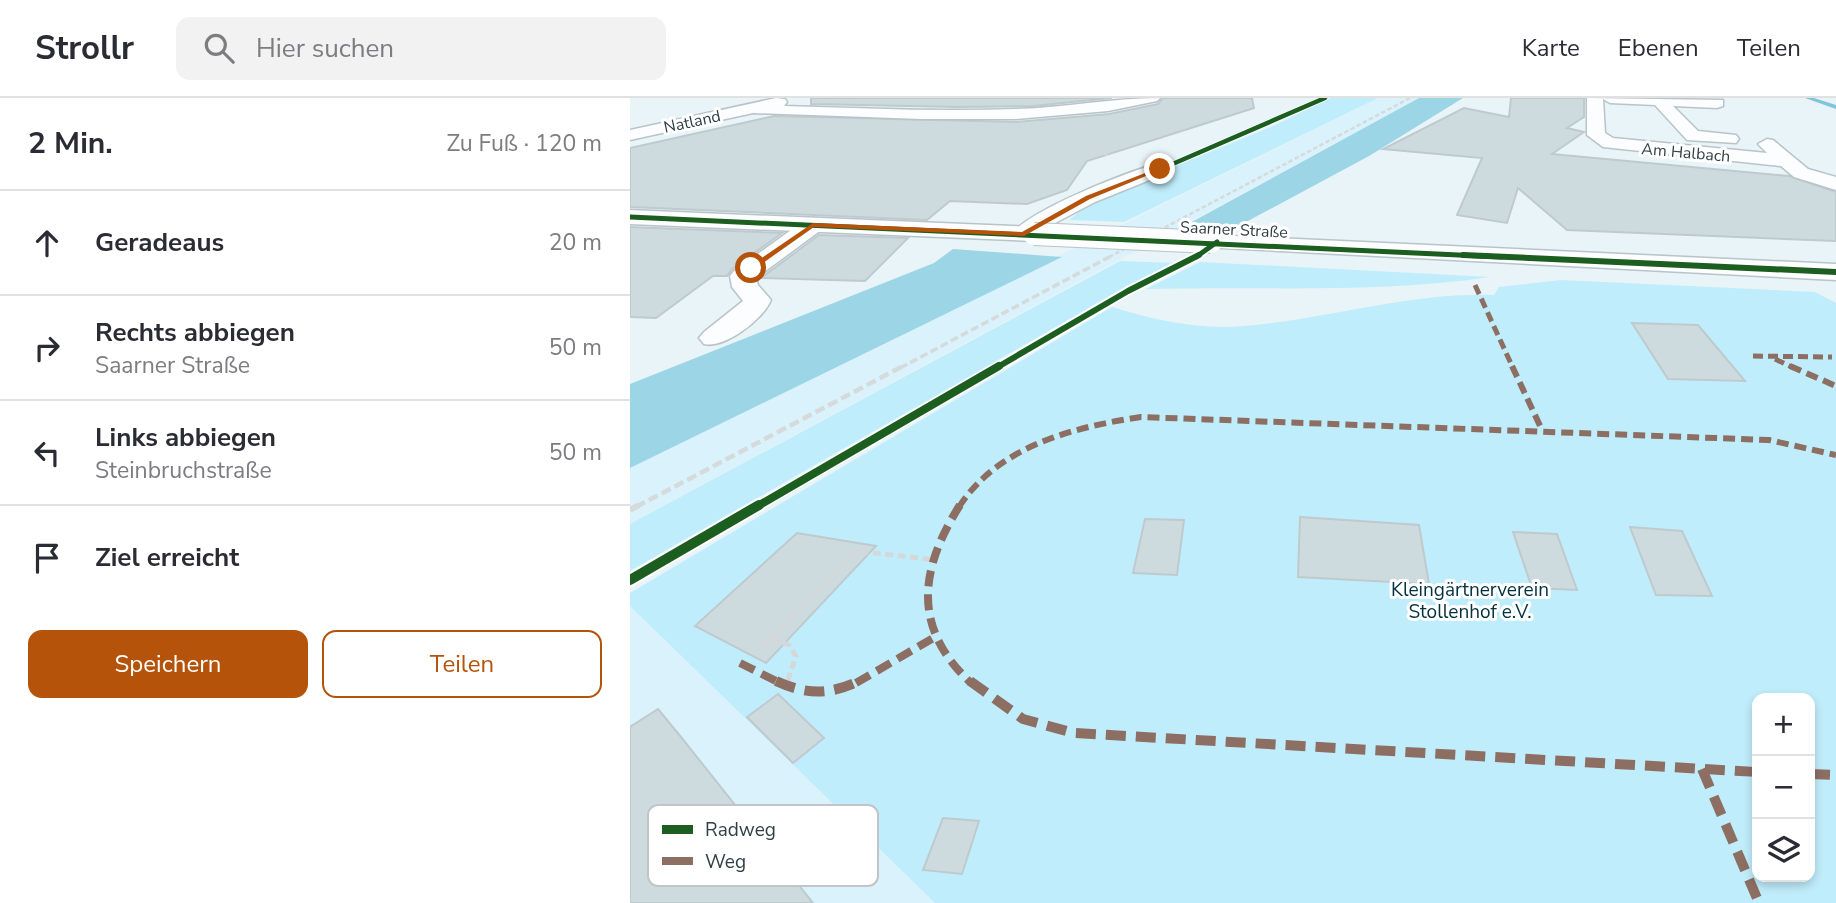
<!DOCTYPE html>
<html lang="de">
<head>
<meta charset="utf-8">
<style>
	:root { --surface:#fff; --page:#f2f2f3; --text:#2b2b33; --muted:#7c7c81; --line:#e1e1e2; --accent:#b45309 }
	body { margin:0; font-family:"Nunito Sans",sans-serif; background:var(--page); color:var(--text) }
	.controls { position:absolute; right:21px; bottom:21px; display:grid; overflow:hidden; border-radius:14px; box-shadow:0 4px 10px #0003 }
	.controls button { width:63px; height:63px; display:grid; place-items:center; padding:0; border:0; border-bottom:2px solid var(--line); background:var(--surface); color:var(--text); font:35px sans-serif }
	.stop { position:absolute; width:21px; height:21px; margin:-16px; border:5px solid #b45309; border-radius:50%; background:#fff }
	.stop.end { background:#b45309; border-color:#fff; box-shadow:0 2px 7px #0008 }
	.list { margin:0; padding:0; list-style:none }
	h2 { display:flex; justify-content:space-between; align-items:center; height:91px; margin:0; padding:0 28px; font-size:30px }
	h2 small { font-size:23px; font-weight:400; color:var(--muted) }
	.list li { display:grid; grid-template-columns:46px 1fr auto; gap:21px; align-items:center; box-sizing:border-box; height:105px; padding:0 28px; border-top:2px solid var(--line) }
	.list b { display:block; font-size:26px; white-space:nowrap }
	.list p { margin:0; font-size:23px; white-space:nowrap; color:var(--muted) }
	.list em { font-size:23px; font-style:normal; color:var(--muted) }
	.actions { display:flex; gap:14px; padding:21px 28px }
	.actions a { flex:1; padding:16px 0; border:2px solid var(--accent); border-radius:14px; text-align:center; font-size:24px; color:var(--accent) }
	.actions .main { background:var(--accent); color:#fff }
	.icon { flex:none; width:38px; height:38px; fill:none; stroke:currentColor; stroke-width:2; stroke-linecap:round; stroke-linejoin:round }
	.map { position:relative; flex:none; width:1206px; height:805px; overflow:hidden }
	header { display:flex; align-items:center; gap:42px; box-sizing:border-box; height:98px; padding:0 35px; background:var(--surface); border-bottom:2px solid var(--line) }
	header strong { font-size:33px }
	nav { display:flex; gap:38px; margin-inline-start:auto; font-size:24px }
	.search { width:490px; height:63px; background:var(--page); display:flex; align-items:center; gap:18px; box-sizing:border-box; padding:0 24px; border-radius:14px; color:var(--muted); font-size:26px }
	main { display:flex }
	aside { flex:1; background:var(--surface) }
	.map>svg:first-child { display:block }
	.built { fill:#d9f2fb }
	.green { fill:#c0edfb; fill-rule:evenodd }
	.forest { fill:#9cd5e6 }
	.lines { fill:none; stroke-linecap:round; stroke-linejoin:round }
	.stream { fill:#80c6db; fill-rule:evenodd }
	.building { fill:#cddbdf; stroke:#becace; stroke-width:2 }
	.minor-casing { stroke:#b8c4c8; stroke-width:3 }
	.major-casing { stroke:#b8c4c8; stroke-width:3 }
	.path-far2 { stroke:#d4d8d9; stroke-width:2; stroke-dasharray:3.5 2; stroke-linecap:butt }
	.path-far1 { stroke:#d4d8d9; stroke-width:5; stroke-dasharray:8 4.5; stroke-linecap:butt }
	.path { stroke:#d4d8d9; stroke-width:6; stroke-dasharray:10 5; stroke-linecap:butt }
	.minor { fill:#fcfdfe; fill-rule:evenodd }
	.major { fill:#fcfdfe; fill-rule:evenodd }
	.rail-far3 { stroke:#d5dadb; stroke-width:2.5; stroke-dasharray:4.5 2.5; stroke-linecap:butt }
	.rail-far2 { stroke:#d5dadb; stroke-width:3.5; stroke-dasharray:8 3.5; stroke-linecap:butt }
	.rail-far1 { stroke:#d5dadb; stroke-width:4.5; stroke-dasharray:10 4.5; stroke-linecap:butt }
	.rail { stroke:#d5dadb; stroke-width:6; stroke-dasharray:12 6; stroke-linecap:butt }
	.major-bridge-casing { stroke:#b8c4c8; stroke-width:24; stroke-linecap:butt }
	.major-bridge { stroke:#fcfdfe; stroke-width:22 }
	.quiet-far3 { stroke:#8d6e63; stroke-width:5; stroke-dasharray:10 5; stroke-linecap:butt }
	.quiet-far2 { stroke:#8d6e63; stroke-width:6; stroke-dasharray:12 6; stroke-linecap:butt }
	.quiet-far1 { stroke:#8d6e63; stroke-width:8; stroke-dasharray:16 8; stroke-linecap:butt }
	.quiet { stroke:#8d6e63; stroke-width:10; stroke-dasharray:20 10; stroke-linecap:butt }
	.cycleway-far4-casing { stroke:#fff; stroke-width:6 }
	.cycleway-far3-casing { stroke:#fff; stroke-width:8 }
	.cycleway-far2-casing { stroke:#fff; stroke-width:10 }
	.cycleway-far1-casing { stroke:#fff; stroke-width:11 }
	.cycleway-casing { stroke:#fff; stroke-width:14 }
	.cycleway-far4 { stroke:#1b5e20; stroke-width:4.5 }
	.cycleway-far3 { stroke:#1b5e20; stroke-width:5 }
	.cycleway-far2 { stroke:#1b5e20; stroke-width:6 }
	.cycleway-far1 { stroke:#1b5e20; stroke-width:8 }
	.cycleway { stroke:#1b5e20; stroke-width:10 }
	.route { fill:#b45309 }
	.labels { text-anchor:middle; stroke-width:6; stroke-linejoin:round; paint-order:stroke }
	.far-street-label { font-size:16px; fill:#303f44; stroke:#fff }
	.park-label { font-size:19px; fill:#03313e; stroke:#fff }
	.key { fill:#fff; stroke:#c1c5c7; stroke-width:2 }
	.key-label { font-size:19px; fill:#303f44 }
</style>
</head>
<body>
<header>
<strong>Strollr</strong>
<div class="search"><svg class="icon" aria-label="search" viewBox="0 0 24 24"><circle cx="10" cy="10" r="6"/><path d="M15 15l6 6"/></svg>Hier suchen</div>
<nav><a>Karte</a><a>Ebenen</a><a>Teilen</a></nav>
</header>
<main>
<aside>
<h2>2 Min.<small>Zu Fuß · 120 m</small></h2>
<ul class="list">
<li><svg class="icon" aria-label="ahead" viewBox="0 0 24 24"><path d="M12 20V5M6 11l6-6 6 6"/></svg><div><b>Geradeaus</b></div><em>20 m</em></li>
<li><svg class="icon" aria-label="right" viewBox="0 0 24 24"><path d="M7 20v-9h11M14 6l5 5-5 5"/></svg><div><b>Rechts abbiegen</b><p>Saarner Straße</p></div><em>50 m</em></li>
<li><svg class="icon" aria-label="left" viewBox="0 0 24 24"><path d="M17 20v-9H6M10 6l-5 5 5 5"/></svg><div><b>Links abbiegen</b><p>Steinbruchstraße</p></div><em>50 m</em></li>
<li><svg class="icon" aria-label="arrive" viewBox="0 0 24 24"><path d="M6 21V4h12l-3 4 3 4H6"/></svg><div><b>Ziel erreicht</b></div></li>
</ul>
<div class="actions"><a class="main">Speichern</a><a>Teilen</a></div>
</aside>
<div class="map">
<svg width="1206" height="805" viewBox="0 0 1206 805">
	<rect width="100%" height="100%" fill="#e8f4f8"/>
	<g class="built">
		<path d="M748 0H789L0 426V370Z"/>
		<path d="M0 508 305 805H0Z"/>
	</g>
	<g class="green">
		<path d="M701 0H748L494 124 439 122 468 100 643 28Z"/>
		<path d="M490 163 544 165 492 191 0 473V426Z"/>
		<path d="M570 164 860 179C746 196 631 188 516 191Z"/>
		<path d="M931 182 1185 194 1206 205V805H305L0 508V495L482 209C525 222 568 232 614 228 698 221 780 194 864 197L869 189ZM1127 600H1180V779H1127Z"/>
	</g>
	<g class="forest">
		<path d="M789 0H833L739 58 605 130 558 126Z"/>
		<path d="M323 151 432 159 0 370V286L304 165Z"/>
	</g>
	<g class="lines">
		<path class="stream" d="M1175 0H1184L1206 7V11Z"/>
	</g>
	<g class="building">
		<path d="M181 0H482L403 8 327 9 181 6Z"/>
		<path d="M533 0H622L624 10 457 63 437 92 397 106 320 103 297 122 0 109V50L144 18 386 24 479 16 528 6Z"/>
		<path d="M881 0H954V19L937 30 954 34 922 56 1159 78 1206 94V143L937 132 888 90 877 125 827 117 852 60 753 51 834 10 879 19Z"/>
		<path d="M0 129 152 135 102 171 97 178H83L26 220 0 219Z"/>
		<path d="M189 137 278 140 235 183 131 180Z"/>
		<path d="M1002 225 1068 227 1115 283 1038 281Z"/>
		<path d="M670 419 789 427 799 486 668 479Z"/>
		<path d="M515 421 554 422 547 477 503 475Z"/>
		<path d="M1000 429 1052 433 1082 498 1026 497Z"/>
		<path d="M883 434 927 436 947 492 902 490Z"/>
		<path d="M167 435 246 448 136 565 65 528Z"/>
		<path d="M148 596 194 640 163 665 117 619Z"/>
		<path d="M28 611 51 639 183 805H0V629Z"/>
		<path d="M313 720 349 723 332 776 293 772Z"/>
	</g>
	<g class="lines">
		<g class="minor-casing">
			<g id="minor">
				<path d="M146 0 155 1 157 4 154 8C231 10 308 14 385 11 434 10 481 0 530 0L527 3 478 13 386 21H292L123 15 0 42V32Z"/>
				<path d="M957 0 1093 2V8L1087 10 1043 8 1068 33 1106 37 1109 41 1106 45 1057 42 1025 7 980 5 973 1 975 35 983 40 1137 55 1128 46 1137 41 1143 42 1178 71 1206 79V92L1164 79 1151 68 973 49 957 37Z"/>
				<path d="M530 65 537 67 540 71 537 75 465 104 408 134 402 141H386L382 136C399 112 499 73 530 65Z"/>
				<path d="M183 120 191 122 194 127 191 132 126 180 128 187 141 202C133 222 94 251 74 246L69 240 74 234 113 203 102 189 100 178 104 173 175 122Z"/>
			</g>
		</g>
		<g class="major-casing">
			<g id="major">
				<path d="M0 112 404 129 412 131 416 136 412 141 404 143 0 126Z"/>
				<path d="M581 137 1206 166V182L573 149 569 144 573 139Z"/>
			</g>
		</g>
		<path class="path-far2" d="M449 40 453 50 478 57"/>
		<g class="path-far1">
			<path d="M141 541 159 547 166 558 157 585"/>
			<path d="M132 548 228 453 305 462"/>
		</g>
		<path class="path" d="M157 586 158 583"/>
		<use href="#minor" class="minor"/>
		<use href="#major" class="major"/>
		<path class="rail-far3" d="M479 159 780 0"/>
		<path class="rail-far2" d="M270 270 483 157"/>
		<path class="rail-far1" d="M6 409 273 268"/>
		<path class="rail" d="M0 412 9 407"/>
		<g class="major-bridge-casing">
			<path id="major-bridge" d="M404 136 581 144"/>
		</g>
		<use href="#major-bridge" class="major-bridge"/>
		<g class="quiet-far3">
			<path d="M845 187 883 270"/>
			<path d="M1123 258 1202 259"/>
			<path d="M1145 261 1164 270"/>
		</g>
		<g class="quiet-far2">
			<path d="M882 268 912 332"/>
			<path d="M1160 268 1206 288"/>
			<path d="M329 409C368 348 444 329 511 319L1139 342 1206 357"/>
		</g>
		<g class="quiet-far1">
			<path d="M330 407C289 472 282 530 341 585"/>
			<path d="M110 565 150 585"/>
			<path d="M226 585 305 539"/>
		</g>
		<g class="quiet">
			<path d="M146 583C176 597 200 597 229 583"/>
			<path d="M340 583 393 621 444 635 1127 674"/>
			<path d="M1072 671 1129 805"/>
			<path d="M1180 676 1206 677"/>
		</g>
		<g class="cycleway-far4-casing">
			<path id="cycleway-far4" d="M531 71 695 0"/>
		</g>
		<g class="cycleway-far3-casing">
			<g id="cycleway-far3">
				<path d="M530 71 535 69"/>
				<path d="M0 119 872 159"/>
				<path d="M566 159 587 144"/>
			</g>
		</g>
		<g class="cycleway-far2-casing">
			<g id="cycleway-far2">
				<path d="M833 157 1206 174"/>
				<path d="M366 270 498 193 569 157"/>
			</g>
		</g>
		<g class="cycleway-far1-casing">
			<path id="cycleway-far1" d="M126 409 369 268"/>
		</g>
		<g class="cycleway-casing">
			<path id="cycleway" d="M0 482 129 407"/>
		</g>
		<use href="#cycleway-far4" class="cycleway-far4"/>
		<use href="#cycleway-far3" class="cycleway-far3"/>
		<use href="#cycleway-far2" class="cycleway-far2"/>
		<use href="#cycleway-far1" class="cycleway-far1"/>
		<use href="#cycleway" class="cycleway"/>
	</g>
	<path class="route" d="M528 70 533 71 460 101 394 138 184 129 123 172 117 170 183 125 392 134 456 98Z"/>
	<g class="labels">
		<g class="far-street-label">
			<text transform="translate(62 23) rotate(-12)" y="6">Natland</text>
			<text transform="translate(1056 54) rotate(5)" y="6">Am Halbach</text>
			<text transform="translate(604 131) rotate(3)" y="6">Saarner Straße</text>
		</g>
		<g class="park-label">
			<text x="840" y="498">Kleingärtnerverein<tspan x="840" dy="22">Stollenhof e.V.</tspan></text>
		</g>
	</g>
	<rect x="18" y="707" width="230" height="81" rx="10" class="key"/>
	<rect x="32" y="727" width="31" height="9" fill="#1b5e20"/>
	<rect x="32" y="759" width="31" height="8" fill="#8d6e63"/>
	<g class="key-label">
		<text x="75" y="738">Radweg</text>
		<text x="75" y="770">Weg</text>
	</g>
</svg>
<div class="controls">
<button>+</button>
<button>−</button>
<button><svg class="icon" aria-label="layers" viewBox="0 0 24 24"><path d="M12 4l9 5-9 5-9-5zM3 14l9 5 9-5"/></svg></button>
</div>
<div class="stop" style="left:121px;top:170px"></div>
<div class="stop end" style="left:530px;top:71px"></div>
</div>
</main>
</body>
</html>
